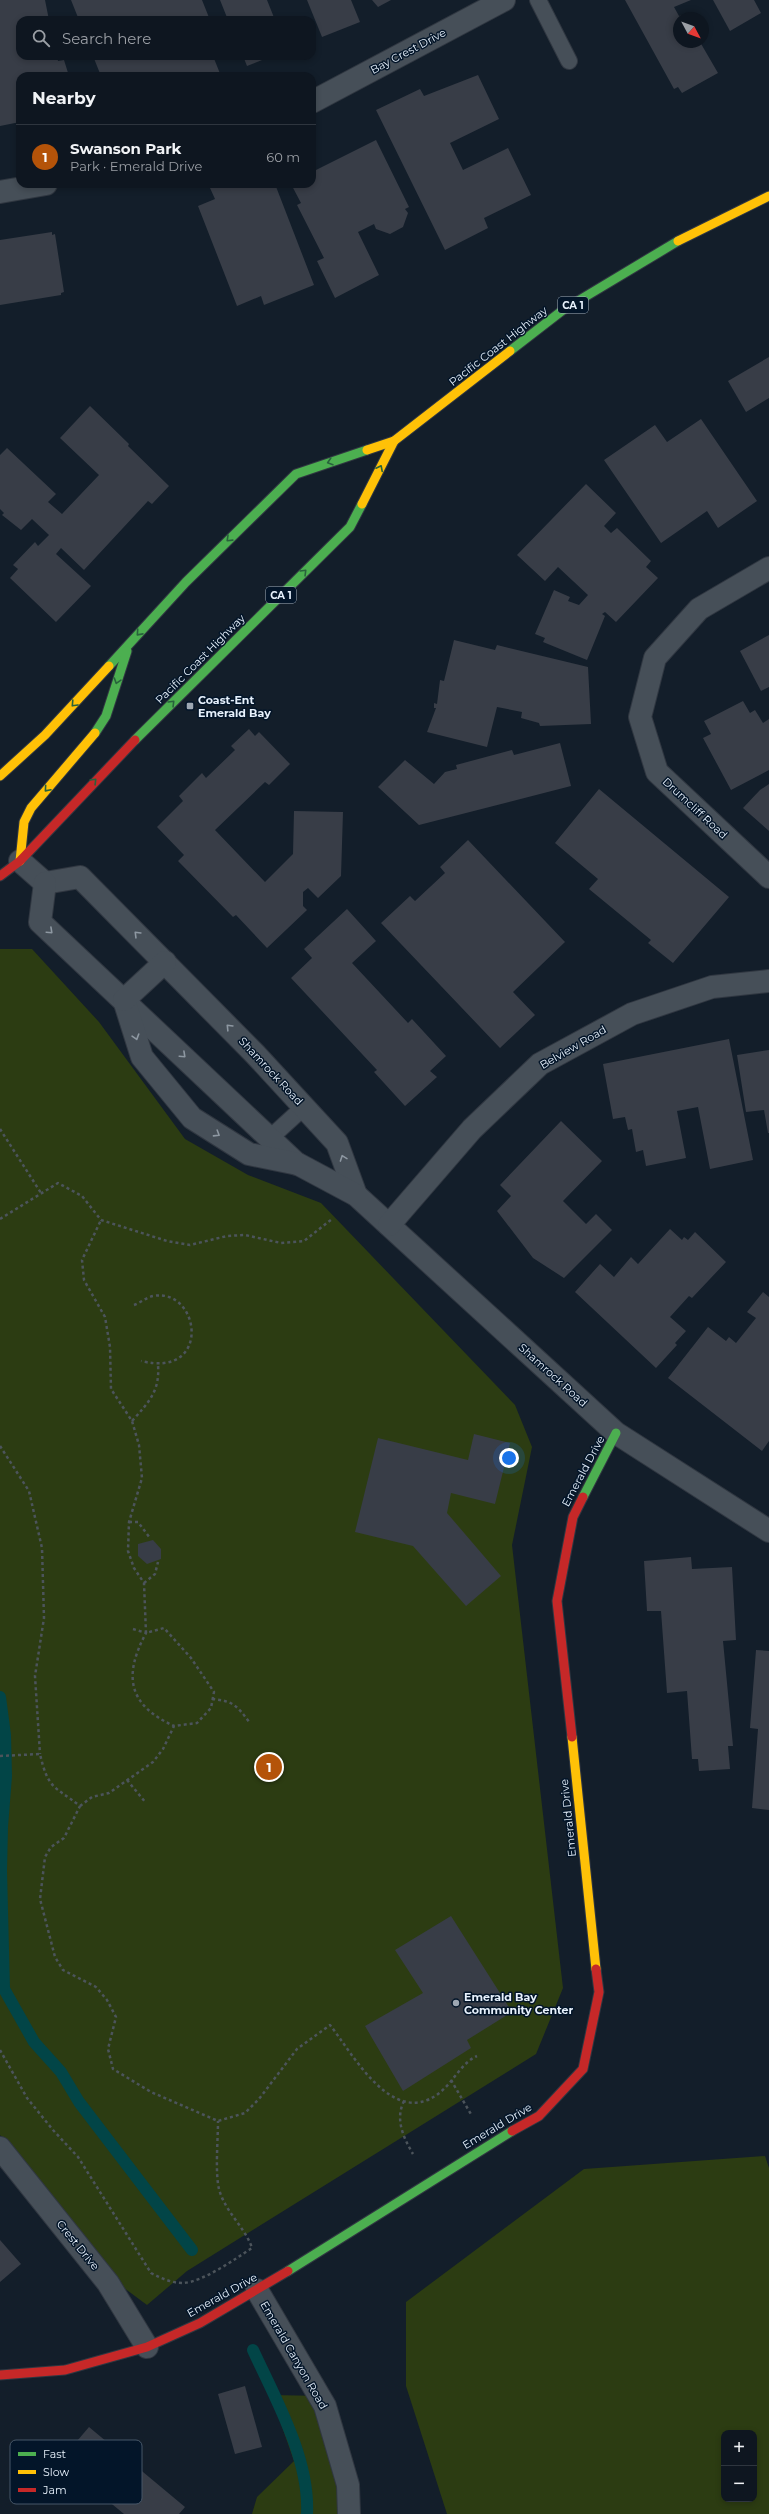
<!DOCTYPE html>
<html lang="en">
<head>
<meta charset="utf-8">
<style>
	:root { --surface:#0e1620; --page:#1c232d; --text:#f1f3f6; --muted:#9b9fa5; --line:#2e353e; --accent:#b45309 }
	body { margin:0; font-family:Montserrat,sans-serif; background:var(--page); color:var(--text) }
	.controls { position:absolute; right:12px; bottom:12px; display:grid; overflow:hidden; border-radius:8px; box-shadow:0 2px 6px #0003 }
	.controls button { width:36px; height:36px; display:grid; place-items:center; padding:0; border:0; border-bottom:1px solid var(--line); background:var(--surface); color:var(--text); font:20px sans-serif }
	.compass { position:absolute; left:673px; top:12px; width:36px; height:36px; border-radius:50%; background:var(--surface); box-shadow:0 2px 6px #0003; rotate:131deg }
	.you { position:absolute; left:509px; top:1458px; width:14px; height:14px; margin:-10px; border:3px solid #fff; border-radius:50%; background:#1a73e8; box-shadow:0 0 0 6px #1a73e833 }
	.badge { display:grid; place-items:center; width:26px; height:26px; border-radius:50%; background:var(--accent); color:#fff; font-size:13px; font-weight:700 }
	.pin { position:absolute; translate:-50% -50%; border:2px solid #fff; box-shadow:0 1px 4px #0006 }
	.list { margin:0; padding:0; list-style:none }
	h2 { display:flex; justify-content:space-between; align-items:center; height:52px; margin:0; padding:0 16px; font-size:17px }
	h2 small { font-size:13px; font-weight:400; color:var(--muted) }
	.list li { display:grid; grid-template-columns:26px 1fr auto; gap:12px; align-items:center; box-sizing:border-box; height:64px; padding:0 16px; border-top:1px solid var(--line) }
	.list b { display:block; font-size:15px; white-space:nowrap }
	.list p { margin:0; font-size:13px; white-space:nowrap; color:var(--muted) }
	.list em { font-size:13px; font-style:normal; color:var(--muted) }
	.icon { flex:none; width:22px; height:22px; fill:none; stroke:currentColor; stroke-width:2; stroke-linecap:round; stroke-linejoin:round }
	.map { position:relative; flex:none; width:769px; height:2514px; overflow:hidden }
	.search { position:absolute; background:var(--surface); box-shadow:0 2px 6px #0003; left:16px; top:16px; width:300px; height:44px; display:flex; align-items:center; gap:10px; box-sizing:border-box; padding:0 14px; border-radius:12px; color:var(--muted); font-size:15px }
	.panel { position:absolute; background:var(--surface); box-shadow:0 2px 6px #0003; left:16px; top:72px; width:300px; height:116px; border-radius:12px }
	.map>svg:first-child { display:block }
	.green { fill:#2c3c12; fill-rule:evenodd }
	.lines { fill:none; stroke-linecap:round; stroke-linejoin:round }
	.stream { stroke:#024547; stroke-width:12 }
	.building { fill:#383d47 }
	.lane-casing { stroke:#303741; stroke-width:18 }
	.street-casing { stroke:#303741; stroke-width:24 }
	.fast-casing { stroke:#303741; stroke-width:11 }
	.slow-casing { stroke:#303741; stroke-width:11 }
	.jam-casing { stroke:#303741; stroke-width:11 }
	.path { stroke:#4c545b; stroke-width:2.5; stroke-dasharray:3 3; stroke-linecap:butt }
	.lane { stroke:#464f58; stroke-width:16 }
	.street { stroke:#464f58; stroke-width:22 }
	.fast { stroke:#4caf50; stroke-width:9 }
	.slow { stroke:#ffc107; stroke-width:9 }
	.jam { stroke:#c62828; stroke-width:9 }
	.oneway { stroke:#28623c }
	.oneway2 { stroke:#8e98a2 }
	.poi-dot { fill:#9da7b2; stroke:#031529; stroke-width:1.5 }
	.labels { text-anchor:middle; stroke-width:3; stroke-linejoin:round; paint-order:stroke }
	.shield { fill:#031529; stroke:#a3afbd; stroke-width:1 }
	.shield-label { font-size:10px; font-weight:bold; fill:#e7f1fc }
	.street-label { font-size:11px; fill:#e7f1fc; stroke:#031529 }
	.poi-label { font-size:11px; font-weight:bold; fill:#e7f1fc; stroke:#031529; text-anchor:start }
	.key { fill:#031529; stroke:#475768; stroke-width:1 }
	.key-label { font-size:11px; fill:#e7f1fc }
</style>
</head>
<body>
<div class="map">
<svg width="769" height="2514" viewBox="0 0 769 2514">
	<rect width="100%" height="100%" fill="#131e2a"/>
	<g class="green">
		<path d="M0 949H32L99 1022 185 1139 248 1175 321 1203 515 1405 532 1447 512 1545 563 1988 536 2054 187 2271 147 2305 112 2279 0 2135Z"/>
		<path d="M765 2156 769 2168V2514H447L406 2386V2302L584 2169ZM724 2433H754V2499H724Z"/>
		<path d="M271 2395 323 2396 359 2514H252L257 2497 294 2461Z"/>
	</g>
	<g class="lines">
		<g class="stream">
			<path d="M0 1697 5 1735 6 1776 2 1827 1 1871 4 1989 34 2042 61 2072 79 2102 192 2250"/>
			<path d="M253 2350C275 2398 310 2459 307 2514"/>
		</g>
	</g>
	<g class="building">
		<path d="M0 0H45L49 20H20V56H57L58 61 64 60 69 76H20V122L0 126Z"/>
		<path d="M71 0H202L210 20H79Z"/>
		<path d="M220 0H267L275 20H228Z"/>
		<path d="M307 0H351L360 22 322 37Z"/>
		<path d="M372 0H391L378 7Z"/>
		<path d="M625 0H691L674 7 679 16 682 15 684 18H679V42H689L691 46 700 42 718 73 682 93 678 87 674 89Z"/>
		<path d="M713 0H754L761 13 730 31Z"/>
		<path d="M93 56H213L221 76H101Z"/>
		<path d="M243 56H272L247 66Z"/>
		<path d="M478 75 499 119 450 143 463 170 508 148 531 195 484 218 488 228 445 250 376 110 420 89 424 96Z"/>
		<path d="M376 140 409 207 405 209 408 213 403 227 390 234 376 229 374 224 358 232 379 275 335 298 317 261 324 258 297 205 301 203 291 184H312V172Z"/>
		<path d="M220 184H275L314 285 264 305 261 296 237 306 198 206 215 199 210 188Z"/>
		<path d="M52 232V235L55 234 64 292 61 293V295L0 305V240Z"/>
		<path d="M769 357V398L746 412 728 381Z"/>
		<path d="M90 406 129 444 128 446 169 486 152 504 148 501 84 570 61 548 56 554 91 586 56 622 10 578 18 569 13 565 35 542 38 546 49 535 32 519 21 530 2 515 4 513 0 509V455L7 448 56 494 48 502 62 514 99 475 60 438Z"/>
		<path d="M701 419 757 501 718 528 707 511 661 543 604 460 655 425 667 442Z"/>
		<path d="M586 484 616 513 604 526 611 533 617 528 651 561 646 567 658 578 616 622 605 612 602 614 605 616 587 660 543 642 545 638 535 634 554 590 570 597 568 601 579 605 588 595 558 567 545 581 517 555Z"/>
		<path d="M769 635V687L761 691 740 651Z"/>
		<path d="M454 640 495 650 497 645 588 667 591 724 540 726 539 723 521 718 522 712 497 707 487 747 427 732 436 708H434V703L437 704 440 680 444 681Z"/>
		<path d="M743 701 750 713 755 710 763 723 769 719V770L731 790 703 738 711 734 704 721Z"/>
		<path d="M249 729 255 736 259 732 290 764 269 785 265 782 215 830 265 882 293 854 294 811 343 812 341 876 318 898 308 888 303 892V906L307 910 267 948 236 915 233 917 178 861 184 855 157 827 183 801 179 796 202 773 206 778 235 750 231 746Z"/>
		<path d="M560 743 571 786 419 825 378 787 405 760 434 784 445 772 457 769 456 765 512 750 514 755Z"/>
		<path d="M769 784V831L743 808 760 790Z"/>
		<path d="M599 789 729 897 673 963 648 943 651 940 589 889 598 879 555 843Z"/>
		<path d="M468 840 565 942 513 992 535 1015 500 1048 381 923 410 896 415 901 445 873 440 867Z"/>
		<path d="M347 909 376 941 352 963 408 1023 412 1019 446 1056 430 1071 437 1077 405 1106 374 1072 377 1070 291 978 312 958 304 949Z"/>
		<path d="M729 1039 753 1160 710 1169 698 1107 677 1111 686 1158 646 1166 643 1150 636 1152 632 1129 628 1130 625 1117 613 1119 603 1064Z"/>
		<path d="M769 1050V1133H768L764 1110 746 1112 737 1055Z"/>
		<path d="M561 1121 602 1161 563 1201 586 1224 596 1214 612 1230 564 1278 533 1258 497 1211 511 1196 500 1185Z"/>
		<path d="M670 1229 682 1240 684 1237 688 1240 695 1232 726 1262 692 1298 689 1296 670 1317 686 1331 675 1343 677 1345 656 1368 575 1292 600 1264 614 1277 631 1257 638 1264Z"/>
		<path d="M763 1292 769 1297V1441L762 1451 668 1378 708 1327 726 1341 729 1337 736 1343 756 1318 747 1312Z"/>
		<path d="M474 1434 510 1443 495 1504 451 1493 447 1513 501 1576 466 1606 413 1546 355 1532 378 1438 468 1460Z"/>
		<path d="M153 1540 161 1549V1559L147 1564 138 1556V1544Z"/>
		<path d="M691 1557 692 1569 732 1567 736 1640 723 1641 733 1746H728L730 1769 699 1771 698 1759H692L687 1691 667 1693 661 1611H647L644 1561Z"/>
		<path d="M756 1650 769 1651V1810L752 1808 758 1729 750 1728Z"/>
		<path d="M451 1916 512 2012 467 2040 471 2048 403 2091 365 2026 423 1993 395 1950Z"/>
		<path d="M0 2240 21 2264 0 2282Z"/>
		<path d="M245 2386 262 2447 235 2454 218 2394Z"/>
		<path d="M89 2427 185 2507 179 2514H124L60 2461Z"/>
	</g>
	<g class="lines">
		<g class="lane-casing">
			<g id="lane">
				<path d="M538 0 569 61"/>
				<path d="M270 1138 304 1107"/>
			</g>
		</g>
		<g class="street-casing">
			<g id="street">
				<path d="M312 102 504 0"/>
				<path d="M0 192 46 184"/>
				<path d="M769 568 699 609 655 658 640 717 657 772 769 877"/>
				<path d="M20 861 45 883"/>
				<path d="M45 883 80 877 255 1054 337 1143 356 1195"/>
				<path d="M45 883 40 922 297 1164"/>
				<path d="M124 1000 142 1057 192 1118 249 1154 298 1164 356 1195 616 1433 769 1531"/>
				<path d="M124 1000 165 962"/>
				<path d="M389 1225 472 1129 540 1064 632 1014 712 987 769 981"/>
				<path d="M0 2148 108 2283 147 2347"/>
				<path d="M257 2290 325 2406 348 2485 349 2514"/>
			</g>
		</g>
		<g class="fast-casing">
			<g id="fast">
				<path d="M510 351 563 310 678 241"/>
				<path d="M109 666 186 582 296 474 367 450"/>
				<path d="M95 733 106 716 127 651"/>
				<path d="M135 740 350 527 362 504"/>
				<path d="M583 1497 616 1433"/>
				<path d="M288 2271 512 2131"/>
			</g>
		</g>
		<g class="slow-casing">
			<g id="slow">
				<path d="M678 241 769 196"/>
				<path d="M367 450 394 441 510 351"/>
				<path d="M362 504 394 441"/>
				<path d="M0 776 45 735 109 666"/>
				<path d="M20 861 24 822 31 808 95 733"/>
				<path d="M572 1737 596 1969"/>
			</g>
		</g>
		<g class="jam-casing">
			<g id="jam">
				<path d="M0 876 20 861 135 740"/>
				<path d="M572 1737 557 1601 573 1517 583 1497"/>
				<path d="M512 2131 539 2116 583 2069 599 1992 596 1969"/>
				<path d="M0 2375 65 2370 147 2347 200 2323 288 2271"/>
			</g>
		</g>
		<g class="path">
			<path d="M0 1129 41 1193"/>
			<path d="M0 1219 58 1183 82 1196 101 1220 167 1241 190 1245 227 1236 245 1235 281 1243 304 1241 332 1219"/>
			<path d="M134 1305C140 1303 147 1297 153 1296 200 1287 213 1379 141 1361"/>
			<path d="M132 1421C149 1402 160 1391 158 1365"/>
			<path d="M0 1446 29 1491 42 1548 44 1618 35 1676 40 1754"/>
			<path d="M129 1522H138L150 1538"/>
			<path d="M144 1583 155 1574 158 1562"/>
			<path d="M133 1629 146 1633C123 1676 128 1705 174 1726"/>
			<path d="M212 1699C234 1701 237 1706 250 1723"/>
			<path d="M0 1756 40 1754C48 1789 54 1786 80 1806L64 1838 51 1847 45 1857 40 1899 55 1957 63 1970 96 1987 107 2000 116 2017 108 2049 113 2069 151 2092 218 2121 245 2113 259 2099 297 2049 330 2025C353 2054 392 2128 438 2094 453 2083 461 2063 477 2056"/>
			<path d="M127 1780 146 1803"/>
			<path d="M80 1806 92 1797 109 1793 153 1762 163 1749 174 1726 197 1723 211 1708 214 1692 191 1658 164 1628 146 1633 144 1583 134 1568 128 1551 129 1522 142 1478 139 1445 132 1421 111 1389 110 1347 105 1317 84 1280 82 1260 101 1220"/>
			<path d="M0 2050 27 2098 53 2130 78 2157 151 2273C161 2278 171 2283 183 2283 203 2282 235 2259 252 2248 245 2227 225 2212 219 2189 215 2173 218 2139 218 2121"/>
			<path d="M451 2080 472 2116"/>
			<path d="M404 2101C395 2119 403 2137 413 2154"/>
		</g>
		<use href="#lane" class="lane"/>
		<use href="#street" class="street"/>
		<use href="#fast" class="fast"/>
		<use href="#slow" class="slow"/>
		<use href="#jam" class="jam"/>
	</g>
	<defs><path id="oneway-chevron" d="M-2-3.5L2.5 0L-2 3.5" fill="none" stroke-width="1.6" stroke-linecap="round" stroke-linejoin="round"/></defs>
	<g class="oneway">
		<use href="#oneway-chevron" transform="translate(330 462) rotate(162)"/>
		<use href="#oneway-chevron" transform="translate(380 468) rotate(-63)"/>
		<use href="#oneway-chevron" transform="translate(229 539) rotate(136)"/>
		<use href="#oneway-chevron" transform="translate(304 572) rotate(-45)"/>
		<use href="#oneway-chevron" transform="translate(139 633) rotate(132)"/>
		<use href="#oneway-chevron" transform="translate(117 681) rotate(108)"/>
		<use href="#oneway-chevron" transform="translate(172 703) rotate(-45)"/>
		<use href="#oneway-chevron" transform="translate(74 704) rotate(133)"/>
		<use href="#oneway-chevron" transform="translate(94 781) rotate(-45)"/>
		<use href="#oneway-chevron" transform="translate(47 789) rotate(131)"/>
	</g>
	<g class="oneway2">
		<use href="#oneway-chevron" transform="translate(50 931) rotate(43)"/>
		<use href="#oneway-chevron" transform="translate(137 934) rotate(-135)"/>
		<use href="#oneway-chevron" transform="translate(229 1027) rotate(-134)"/>
		<use href="#oneway-chevron" transform="translate(136 1037) rotate(73)"/>
		<use href="#oneway-chevron" transform="translate(183 1055) rotate(43)"/>
		<use href="#oneway-chevron" transform="translate(217 1134) rotate(32)"/>
		<use href="#oneway-chevron" transform="translate(343 1158) rotate(-110)"/>
	</g>
	<g class="poi-dot">
		<rect x="186" y="702" width="8" height="8" rx="2"/>
		<circle cx="456" cy="2003" r="4"/>
	</g>
	<g class="labels">
		<g class="shield">
			<rect x="558" y="297" width="30" height="16" rx="3"/>
			<rect x="266" y="587" width="30" height="16" rx="3"/>
		</g>
		<g class="shield-label">
			<text x="573" y="309">CA 1</text>
			<text x="281" y="599">CA 1</text>
		</g>
		<g class="street-label">
			<text transform="translate(408 51) rotate(-28)" y="4">Bay Crest Drive</text>
			<text transform="translate(498 346) rotate(-38)" y="4">Pacific Coast Highway</text>
			<text transform="translate(200 659) rotate(-45)" y="4">Pacific Coast Highway</text>
			<text transform="translate(695 808) rotate(43)" y="4">Drumcliff Road</text>
			<text transform="translate(573 1047) rotate(-30)" y="4">Belview Road</text>
			<text transform="translate(271 1071) rotate(47)" y="4">Shamrock Road</text>
			<text transform="translate(553 1375) rotate(42)" y="4">Shamrock Road</text>
			<text transform="translate(583 1471) rotate(-62)" y="4">Emerald Drive</text>
			<text transform="translate(568 1818) rotate(-96)" y="4">Emerald Drive</text>
			<text transform="translate(497 2126) rotate(-31)" y="4">Emerald Drive</text>
			<text transform="translate(78 2245) rotate(51)" y="4">Crest Drive</text>
			<text transform="translate(222 2295) rotate(-29)" y="4">Emerald Drive</text>
			<text transform="translate(294 2355) rotate(60)" y="4">Emerald Canyon Road</text>
		</g>
		<g class="poi-label">
			<text x="198" y="704">Coast-Ent<tspan x="198" dy="13">Emerald Bay</tspan></text>
			<text x="464" y="2001">Emerald Bay<tspan x="464" dy="13">Community Center</tspan></text>
		</g>
	</g>
	<rect x="10" y="2440" width="132" height="64" rx="6" class="key"/>
	<rect x="18" y="2452" width="18" height="4" fill="#4caf50"/>
	<rect x="18" y="2470" width="18" height="4" fill="#ffc107"/>
	<rect x="18" y="2488" width="18" height="4" fill="#c62828"/>
	<g class="key-label">
		<text x="43" y="2458">Fast</text>
		<text x="43" y="2476">Slow</text>
		<text x="43" y="2494">Jam</text>
	</g>
</svg>
<div class="controls">
<button>+</button>
<button>−</button>
</div>
<svg class="compass" viewBox="-18 -18 36 36"><path d="M0-13l5 13h-10z" fill="#e53935"/><path d="M0 13l5-13h-10z" fill="#9b9fa5"/></svg>
<div class="you"></div>
<div class="pin badge" style="left:269px;top:1767px">1</div>
<div class="search"><svg class="icon" aria-label="search" viewBox="0 0 24 24"><circle cx="10" cy="10" r="6"/><path d="M15 15l6 6"/></svg>Search here</div>
<section class="panel">
<h2>Nearby<small></small></h2>
<ul class="list">
<li><span class="badge">1</span><div><b>Swanson Park</b><p>Park · Emerald Drive</p></div><em>60 m</em></li>
</ul>
</section>
</div>
</body>
</html>
